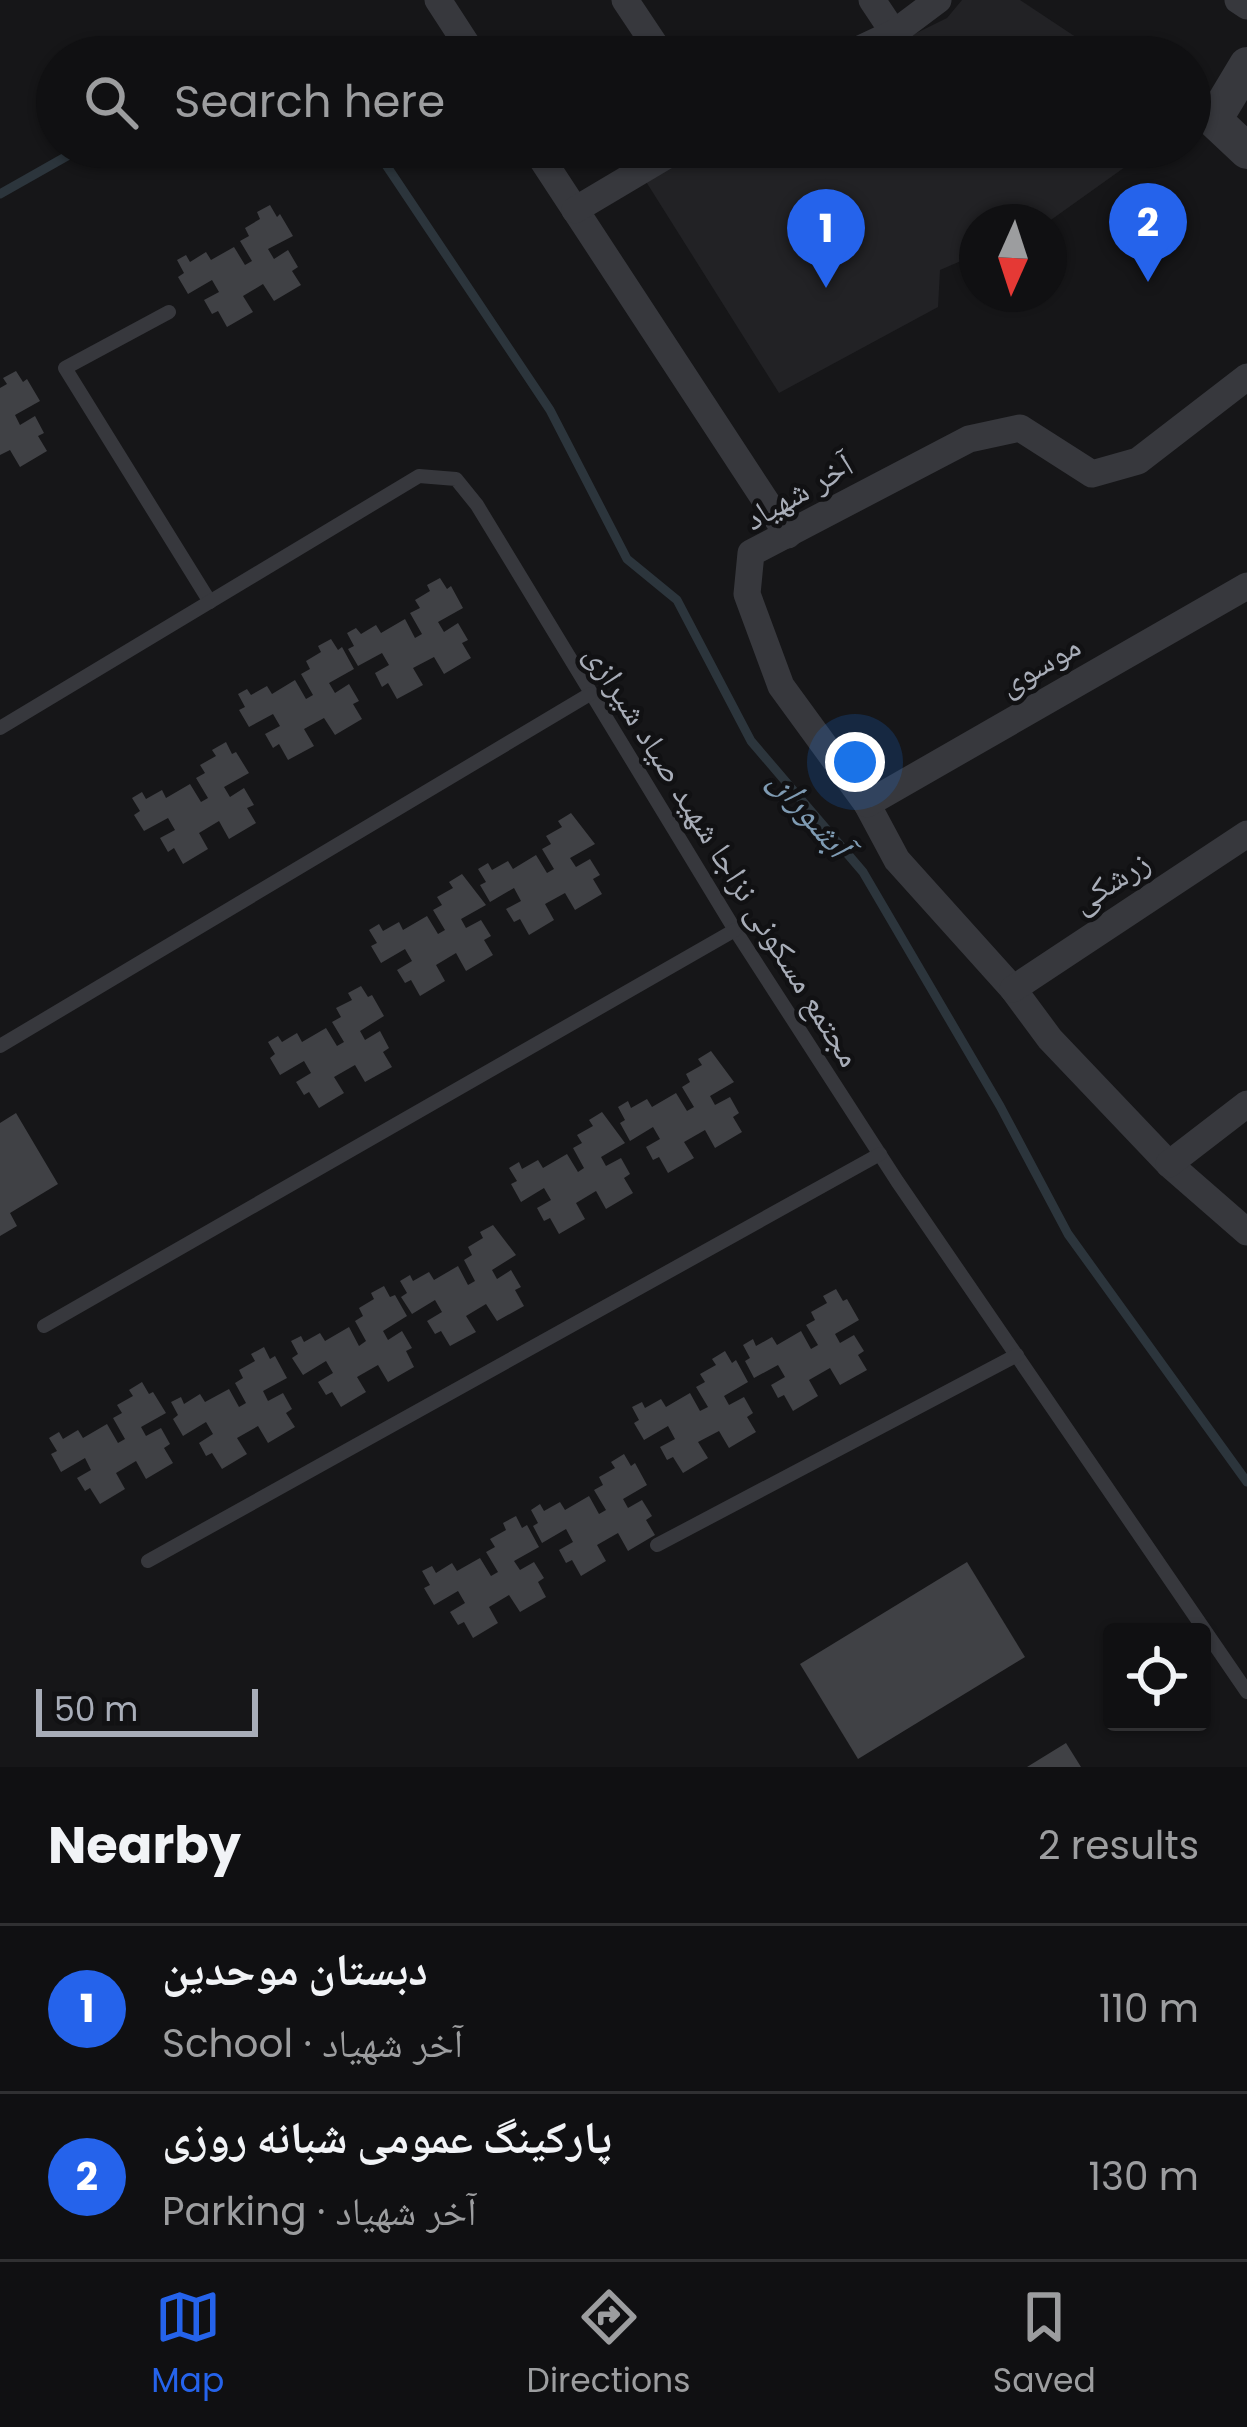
<!DOCTYPE html>
<html lang="en">
<head>
<meta charset="utf-8">
<style>
	:root { --surface:#101012; --page:#1e1e20; --text:#f1f3f6; --muted:#9c9d9f; --line:#303032; --accent:#2563eb }
	body { margin:0; font-family:Poppins,"Noto Naskh Arabic",sans-serif; background:var(--page); color:var(--text) }
	.controls { position:absolute; right:36px; bottom:36px; display:grid; overflow:hidden; border-radius:12px; box-shadow:0 3px 9px #0004 }
	.controls button { width:108px; height:108px; display:grid; place-items:center; padding:0; border:0; border-bottom:3px solid var(--line); background:var(--surface); color:var(--text); font:60px sans-serif }
	.compass { position:absolute; left:959px; top:204px; width:108px; height:108px; border-radius:50%; background:var(--surface); box-shadow:0 3px 9px #0004; rotate:183deg }
	.scale { position:absolute; left:36px; bottom:30px; width:222px; box-sizing:border-box; padding-left:12px; border:6px solid #a8adb8; border-top:0; font-size:33px; line-height:42px; white-space:nowrap; color:#a8adb8; -webkit-text-stroke:9px #111113; paint-order:stroke }
	.you { position:absolute; left:855px; top:762px; width:42px; height:42px; margin:-30px; border:9px solid #fff; border-radius:50%; background:#1a73e8; box-shadow:0 0 0 18px #1a73e833 }
	.badge { display:grid; place-items:center; width:78px; height:78px; border-radius:50%; background:var(--accent); color:#fff; font-size:39px; font-weight:700 }
	.pin { position:absolute; translate:-50% -99px; filter:drop-shadow(0 3px 6px #0008) }
	.pin::after { content:''; position:absolute; top:63px; width:42px; height:36px; background:inherit; clip-path:polygon(0 0,100% 0,50% 100%) }
	.list { margin:0; padding:0; list-style:none }
	h2 { display:flex; justify-content:space-between; align-items:center; height:156px; margin:0; padding:0 48px; font-size:51px }
	h2 small { font-size:39px; font-weight:400; color:var(--muted) }
	.list li { display:grid; grid-template-columns:78px 1fr auto; gap:36px; align-items:center; box-sizing:border-box; height:168px; padding:0 48px; border-top:3px solid var(--line) }
	.list b { display:block; font-size:45px; white-space:nowrap }
	.list p { margin:0; font-size:39px; white-space:nowrap; color:var(--muted) }
	.list em { font-size:39px; font-style:normal; color:var(--muted) }
	.icon { flex:none; width:66px; height:66px; fill:none; stroke:currentColor; stroke-width:2; stroke-linecap:round; stroke-linejoin:round }
	.map { position:relative; flex:none; width:1247px; height:1767px; overflow:hidden }
	.search { position:absolute; background:var(--surface); box-shadow:0 3px 9px #0004; left:36px; right:36px; top:36px; height:132px; display:flex; align-items:center; gap:30px; box-sizing:border-box; padding:0 42px; border-radius:66px; color:var(--muted); font-size:45px }
	.sheet { height:492px; background:var(--surface) }
	nav { display:flex; justify-content:space-around; align-items:center; box-sizing:border-box; height:168px; border-top:3px solid var(--line); background:var(--surface); font-size:33px; color:var(--muted) }
	nav a { display:grid; justify-items:center; gap:6px }
	nav .on { color:var(--accent) }
	.map>svg:first-child { display:block }
	.built { fill:#222225 }
	.lines { fill:none; stroke-linecap:round; stroke-linejoin:round }
	.stream { stroke:#2c353c; stroke-width:9 }
	.building { fill:#404145 }
	.service { stroke:#37383d; stroke-width:14 }
	.minor { stroke:#37383d; stroke-width:27 }
	.tertiary { stroke:#37383d; stroke-width:36 }
	.labels { text-anchor:middle; stroke-width:9; stroke-linejoin:round; paint-order:stroke }
	.street-label { font-size:33px; fill:#a8adb8; stroke:#111113 }
	.water-label { font-size:36px; font-style:italic; fill:#7f9bb3; stroke:#111113 }
</style>
</head>
<body>
<div class="map">
<svg width="1247" height="1767" viewBox="0 0 1247 1767">
	<rect width="100%" height="100%" fill="#161618"/>
	<g class="built">
		<path d="M962 0H1020L1106 57H868L947 18Z"/>
		<path d="M705 147H1153L1048 222H977V254L940 270 938 307 779 393 645 180Z"/>
	</g>
	<g class="lines">
		<g class="stream">
			<path d="M251 57 266 52 277 57"/>
			<path d="M374 147 550 410 627 559 677 600 751 741 863 872 1000 1106 1068 1234 1247 1482"/>
			<path d="M0 194 83 147"/>
		</g>
	</g>
	<g class="building">
		<path d="M270 205 277 217 280 214 293 236 268 249 274 259 288 250 298 267 292 271 301 285 274 301 263 284 243 296 253 312 227 327 218 311 212 314 204 300 219 292 212 280 188 294 178 277 184 273 177 260 186 255 190 262 206 252 211 260 234 247 245 265 252 261 240 241 249 236 245 228 260 219 257 212Z"/>
		<path d="M16 371 23 382 27 379 40 401 15 415 20 425 35 416 44 433 38 436 47 451 20 467 10 450 0 455V388L7 384 3 378Z"/>
		<path d="M440 578 447 589 451 586 463 608 438 622 444 632 458 623 468 640 462 643 471 658 444 674 434 657 413 668 423 685 397 699 388 683 382 687 375 673 389 665 382 653 358 666 348 649 354 646 347 633 356 628 361 634 376 625 381 633 405 619 415 638 422 634 410 613 420 608 415 600 430 591 427 585Z"/>
		<path d="M331 639 338 650 342 647 354 669 329 683 335 693 349 684 359 701 353 704 362 719 335 735 324 718 304 729 314 746 288 760 279 744 273 748 265 734 280 726 273 714 249 727 239 710 245 707 238 694 247 689 251 695 267 686 272 694 295 680 306 699 313 695 301 674 310 669 306 661 321 652 318 646Z"/>
		<path d="M226 742 232 754 236 752 249 773 224 787 230 797 244 788 254 805 247 808 256 823 229 839 219 821 199 833 208 849 183 864 174 848 168 852 160 838 175 830 168 818 144 831 134 815 140 811 132 798 142 792 146 799 162 790 166 798 190 784 201 802 208 798 196 778 205 773 200 765 216 756 212 750Z"/>
		<path d="M571 813 595 844 570 858 576 867 590 859 600 875 593 879 602 894 575 910 565 893 545 904 554 920 529 935 520 919 514 922 506 909 521 901 514 888 490 902 480 885 486 882 478 869 488 863 492 870 508 861 513 869 536 855 547 873 554 869 542 849 551 844 546 836 562 827 558 821Z"/>
		<path d="M462 874 486 905 461 919 466 928 481 920 491 936 484 940 493 955 466 971 456 953 436 965 445 981 420 996 411 980 405 983 397 970 412 961 405 949 381 963 371 946 377 943 369 930 379 924 383 931 399 922 403 930 427 916 438 934 445 930 433 910 442 905 437 897 453 888 449 882Z"/>
		<path d="M361 986 368 997 372 995 384 1016 360 1031 365 1040 380 1031 389 1048 383 1052 392 1067 365 1082 355 1065 334 1077 344 1093 319 1108 309 1092 304 1095 296 1082 311 1073 304 1061 280 1075 270 1058 275 1054 268 1042 278 1036 282 1042 297 1033 302 1042 326 1028 337 1046 344 1042 332 1022 341 1017 336 1008 352 1000 348 993Z"/>
		<path d="M711 1051 734 1082 710 1096 715 1105 730 1097 739 1113 733 1117 742 1132 715 1148 705 1130 684 1142 694 1158 668 1173 659 1157 653 1160 646 1147 660 1139 653 1127 630 1141 620 1123 625 1120 618 1107 628 1101 631 1108 647 1099 652 1107 676 1093 687 1111 694 1107 682 1087 690 1082 686 1074 702 1065 698 1059Z"/>
		<path d="M602 1112 625 1143 601 1157 606 1166 621 1158 630 1174 624 1178 633 1193 606 1209 596 1191 576 1203 585 1219 559 1234 550 1218 544 1221 537 1208 551 1200 544 1188 521 1202 511 1184 517 1181 509 1168 519 1162 522 1169 538 1160 543 1168 567 1154 578 1172 584 1168 573 1148 582 1143 577 1135 593 1126 589 1120Z"/>
		<path d="M16 1113 58 1184 10 1213 17 1226 0 1236V1123Z"/>
		<path d="M493 1225 516 1255 492 1270 497 1279 511 1270 521 1287 515 1290 524 1306 497 1321 486 1304 466 1316 476 1332 450 1346 441 1331 435 1334 427 1321 442 1312 435 1300 412 1314 401 1297 407 1293 400 1281 410 1275 413 1281 429 1272 434 1280 458 1266 468 1285 475 1281 464 1260 472 1255 468 1247 483 1238 480 1232Z"/>
		<path d="M384 1286 390 1297 395 1295 407 1316 383 1331 388 1340 402 1331 412 1348 406 1351 414 1367 388 1382 378 1365 357 1377 366 1392 341 1407 332 1392 326 1395 318 1382 333 1373 326 1361 303 1375 292 1358 298 1354 291 1341 301 1336 304 1342 320 1333 325 1341 349 1327 359 1346 366 1341 355 1321 363 1316 359 1308 374 1299 371 1293Z"/>
		<path d="M836 1289 843 1301 847 1299 859 1320 835 1334 840 1343 854 1335 864 1351 858 1355 867 1370 840 1385 830 1368 809 1380 818 1396 793 1411 784 1395 778 1398 771 1385 785 1377 778 1365 754 1378 745 1361 750 1358 743 1345 753 1339 756 1346 772 1337 777 1345 801 1331 811 1349 818 1345 806 1325 815 1320 811 1312 827 1303 823 1296Z"/>
		<path d="M264 1347 270 1359 275 1356 287 1378 263 1391 268 1401 283 1393 292 1409 286 1413 295 1427 268 1443 258 1426 237 1438 247 1454 222 1469 212 1453 206 1456 199 1443 213 1434 206 1422 183 1436 173 1419 178 1415 171 1402 181 1397 184 1404 200 1394 205 1402 229 1389 239 1407 246 1403 235 1383 243 1378 239 1370 255 1361 251 1354Z"/>
		<path d="M725 1351 732 1363 736 1360 748 1382 724 1396 729 1405 744 1397 753 1413 747 1417 756 1432 729 1448 719 1431 698 1442 708 1458 683 1473 673 1457 667 1460 660 1447 675 1439 668 1426 644 1440 634 1423 639 1420 632 1407 642 1402 645 1408 661 1399 666 1407 690 1393 700 1411 708 1407 696 1387 705 1382 700 1374 716 1365 712 1359Z"/>
		<path d="M142 1382 149 1394 153 1392 166 1413 141 1427 146 1436 161 1428 170 1444 164 1448 173 1463 146 1479 136 1461 116 1473 125 1489 100 1504 90 1488 85 1491 77 1478 91 1470 85 1458 61 1472 51 1454 57 1451 49 1438 59 1432 63 1439 78 1430 83 1438 107 1424 118 1443 125 1439 113 1418 122 1413 117 1405 133 1396 129 1390Z"/>
		<path d="M624 1454 631 1466 635 1463 647 1485 623 1499 628 1508 642 1500 652 1516 646 1520 655 1535 628 1551 618 1533 597 1545 606 1561 581 1576 572 1560 566 1563 559 1550 573 1542 566 1529 542 1543 533 1526 538 1523 531 1510 540 1504 544 1511 560 1502 565 1510 589 1496 599 1514 606 1510 594 1490 603 1485 599 1477 615 1468 611 1462Z"/>
		<path d="M516 1516 522 1528 527 1525 539 1547 514 1561 520 1570 534 1562 544 1578 538 1582 546 1597 520 1612 509 1595 489 1607 498 1623 473 1638 464 1622 458 1625 450 1612 465 1603 458 1591 434 1605 424 1588 430 1585 422 1571 432 1566 436 1573 452 1563 457 1571 480 1558 491 1576 498 1572 486 1552 495 1547 490 1539 506 1530 503 1523Z"/>
		<path d="M967 1562 1025 1657 858 1759 800 1664Z"/>
		<path d="M1066 1743 1081 1767H1027Z"/>
	</g>
	<g class="lines">
		<g class="service">
			<path d="M169 312 65 368 210 602"/>
			<path d="M0 728 419 476 456 479 477 505 735 930 897 1181 1247 1692"/>
			<path d="M0 1046 590 694"/>
			<path d="M44 1326 735 930"/>
			<path d="M657 1545 1017 1355"/>
			<path d="M148 1561 880 1154"/>
		</g>
		<g class="minor">
			<path d="M438 0 475 57"/>
			<path d="M625 0 663 57"/>
			<path d="M872 0 894 33"/>
			<path d="M1238 0 1247 6"/>
			<path d="M843 57 894 33 938 0"/>
			<path d="M534 147 788 535"/>
			<path d="M575 210 681 147"/>
			<path d="M1247 377 1138 461 1092 474 1020 428 969 439 751 553 747 594 781 686 867 804 897 860 1013 989 1050 1039 1169 1164 1247 1232"/>
			<path d="M867 804 1247 586"/>
			<path d="M1013 989 1247 834"/>
			<path d="M1169 1164 1247 1104"/>
		</g>
		<path class="tertiary" d="M1247 65 1214 120 1247 151"/>
	</g>
	<g class="labels">
		<g class="street-label">
			<text transform="translate(798 491) rotate(-30)" y="12">آخر شهیاد</text>
			<text transform="translate(1039 664) rotate(-30)" y="12">موسوی</text>
			<text transform="translate(724 855) rotate(58)" y="12">مجتمع مسکونی نزاجا شهید صیاد شیرازی</text>
			<text transform="translate(1110 881) rotate(-33)" y="12">زرشکی</text>
		</g>
		<g class="water-label">
			<text transform="translate(811 812) rotate(50)" y="13">آبشوران</text>
		</g>
	</g>
</svg>
<div class="controls">
<button><svg class="icon" aria-label="locate" viewBox="0 0 24 24"><circle cx="12" cy="12" r="6"/><path d="M12 2v4M12 18v4M2 12h4M18 12h4"/></svg></button>
</div>
<svg class="compass" viewBox="-18 -18 36 36"><path d="M0-13l5 13h-10z" fill="#e53935"/><path d="M0 13l5-13h-10z" fill="#9c9d9f"/></svg>
<div class="scale">50 m</div>
<div class="you"></div>
<div class="pin badge" style="left:826px;top:288px">1</div>
<div class="pin badge" style="left:1148px;top:282px">2</div>
<div class="search"><svg class="icon" aria-label="search" viewBox="0 0 24 24"><circle cx="10" cy="10" r="6"/><path d="M15 15l6 6"/></svg>Search here</div>
</div>
<section class="sheet">
<h2>Nearby<small>2 results</small></h2>
<ul class="list">
<li><span class="badge">1</span><div><b>دبستان موحدین</b><p>School · آخر شهیاد</p></div><em>110 m</em></li>
<li><span class="badge">2</span><div><b>پارکینگ عمومی شبانه روزی</b><p>Parking · آخر شهیاد</p></div><em>130 m</em></li>
</ul>
</section>
<nav>
<a class="on"><svg class="icon" aria-label="map" viewBox="0 0 24 24"><path d="M3 6l6-2 6 2 6-2v14l-6 2-6-2-6 2zM9 4v14M15 6v14"/></svg>Map</a>
<a><svg class="icon" aria-label="directions" viewBox="0 0 24 24"><path d="M12 3l9 9-9 9-9-9zM9 14v-3h6M13 9l2 2-2 2"/></svg>Directions</a>
<a><svg class="icon" aria-label="saved" viewBox="0 0 24 24"><path d="M7 4h10v16l-5-4-5 4z"/></svg>Saved</a>
</nav>
</body>
</html>
